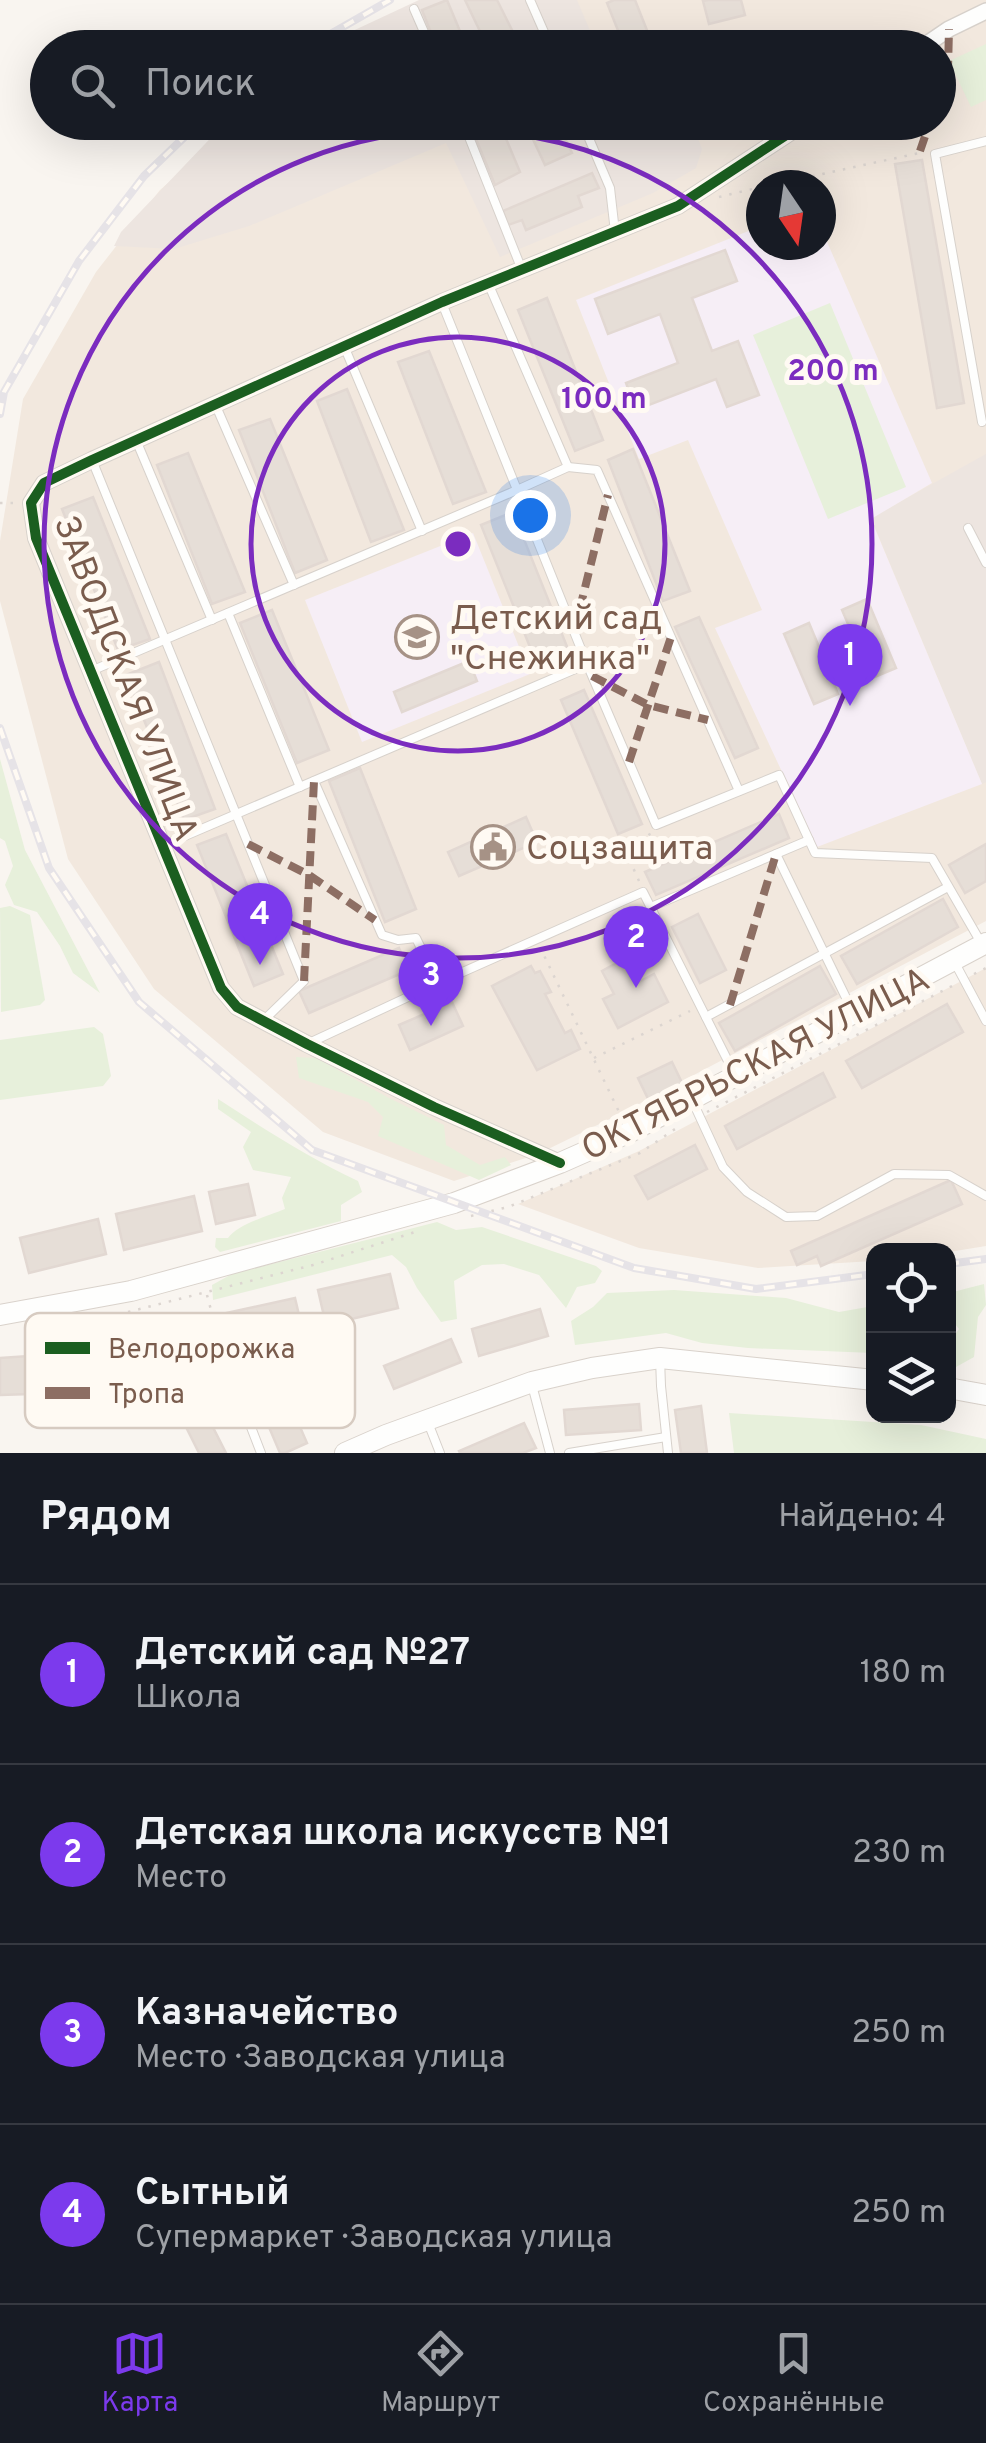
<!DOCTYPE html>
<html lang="ru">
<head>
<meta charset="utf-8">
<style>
	:root { --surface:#171b24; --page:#242831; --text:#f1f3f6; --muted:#9ea1a6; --line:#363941; --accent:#7c3aed }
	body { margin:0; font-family:Overpass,sans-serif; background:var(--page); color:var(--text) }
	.controls { position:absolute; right:30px; bottom:30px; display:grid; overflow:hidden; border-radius:20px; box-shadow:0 10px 40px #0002 }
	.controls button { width:90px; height:90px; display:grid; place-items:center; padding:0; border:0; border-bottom:2px solid var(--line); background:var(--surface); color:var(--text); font:50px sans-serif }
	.compass { position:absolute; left:746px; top:170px; width:90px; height:90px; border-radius:50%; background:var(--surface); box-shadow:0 10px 40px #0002; rotate:167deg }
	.you { position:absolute; left:530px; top:515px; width:35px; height:35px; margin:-25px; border:8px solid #fff; border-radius:50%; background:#1a73e8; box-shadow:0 0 0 15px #1a73e833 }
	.badge { display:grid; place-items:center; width:65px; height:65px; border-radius:50%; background:var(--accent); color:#fff; font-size:32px; font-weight:700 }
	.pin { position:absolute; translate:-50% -82px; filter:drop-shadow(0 2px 5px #0008) }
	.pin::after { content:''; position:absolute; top:52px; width:35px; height:30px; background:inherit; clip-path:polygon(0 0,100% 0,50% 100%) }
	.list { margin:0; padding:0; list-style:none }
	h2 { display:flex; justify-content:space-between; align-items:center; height:130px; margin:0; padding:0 40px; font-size:42px }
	h2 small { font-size:32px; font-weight:400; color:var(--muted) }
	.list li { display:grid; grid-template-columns:65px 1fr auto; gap:30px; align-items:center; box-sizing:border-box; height:180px; padding:0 40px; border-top:2px solid var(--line) }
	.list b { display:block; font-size:38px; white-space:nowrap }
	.list p { margin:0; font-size:32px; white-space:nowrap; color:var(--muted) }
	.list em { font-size:32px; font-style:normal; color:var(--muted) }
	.icon { flex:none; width:55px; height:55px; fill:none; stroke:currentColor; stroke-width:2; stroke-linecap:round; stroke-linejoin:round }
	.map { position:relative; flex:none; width:986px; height:1453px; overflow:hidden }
	.search { position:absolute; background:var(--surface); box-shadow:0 10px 40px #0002; left:30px; right:30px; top:30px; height:110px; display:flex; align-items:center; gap:25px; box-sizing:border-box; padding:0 35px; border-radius:55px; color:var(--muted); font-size:38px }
	.sheet { height:850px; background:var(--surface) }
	nav { display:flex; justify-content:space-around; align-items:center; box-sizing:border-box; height:140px; border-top:2px solid var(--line); background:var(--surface); font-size:28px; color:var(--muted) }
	nav a { display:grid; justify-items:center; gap:5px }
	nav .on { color:var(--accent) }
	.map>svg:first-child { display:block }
	.residential { fill:#f2e8de; fill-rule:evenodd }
	.industrial { fill:#ede5e0 }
	.education { fill:#f6eef6 }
	.green { fill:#e7f0db }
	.building { fill:#e6ded7; stroke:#e2d8d2; stroke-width:2.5 }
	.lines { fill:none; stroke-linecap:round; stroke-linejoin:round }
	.lane-casing { stroke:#d7d1cb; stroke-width:10 }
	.street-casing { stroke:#d7d1cb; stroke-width:18 }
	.secondary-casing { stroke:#d9d2cb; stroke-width:22 }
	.path { stroke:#dcd5d0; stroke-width:2.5; stroke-dasharray:2.5 8; stroke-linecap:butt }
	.lane { stroke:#fefefd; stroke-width:8 }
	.street { stroke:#fefefd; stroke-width:15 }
	.secondary { stroke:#fefefd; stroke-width:20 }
	.rail-casing { stroke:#e6e3e7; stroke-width:8 }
	.rail { stroke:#fffaf3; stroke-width:4; stroke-dasharray:11; stroke-linecap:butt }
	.quiet { stroke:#8d6e63; stroke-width:8; stroke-dasharray:15 8; stroke-linecap:butt }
	.cycleway-casing { stroke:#fffaf3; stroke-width:16 }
	.cycleway { stroke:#1b5e20; stroke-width:10 }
	.ring { fill:none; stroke:#7b2cbf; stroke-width:5 }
	.labels { text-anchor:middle; stroke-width:10; stroke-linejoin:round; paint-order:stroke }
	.poi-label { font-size:35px; fill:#7a5c4d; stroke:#fffaf3; text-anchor:start }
	.street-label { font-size:35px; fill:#7a5c4d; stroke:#fffaf3 }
	.key { fill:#fffaf3; stroke:#d7cbc1; stroke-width:2.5 }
	.key-label { font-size:28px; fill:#7a5c4d }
	.centre { fill:#7b2cbf; stroke:#fffaf3; stroke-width:5 }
	.ring-label { font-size:30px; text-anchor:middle; font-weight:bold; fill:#7b2cbf; stroke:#fffaf3; stroke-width:10; stroke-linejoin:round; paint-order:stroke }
</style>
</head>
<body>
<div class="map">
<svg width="986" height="1453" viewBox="0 0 986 1453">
	<rect width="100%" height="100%" fill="#f9f5f0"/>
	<g class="residential">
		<path d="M437 0H986V921L620 1114 538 1154 454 1181 323 1132 154 989 68 859 0 601V541L23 399 96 272 160 190 237 123 938 122V48L351 47ZM761 185H821V245H761Z"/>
		<path d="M986 968V1246L949 1252 874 1250 873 1261 758 1268 639 1248 518 1204 639 1151Z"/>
	</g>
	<g class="industrial">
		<path d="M419 0H577L597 47 325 48 344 35Z"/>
		<path d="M225 123H692L702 149 696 168 653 193 500 257 446 143 249 226 174 249 114 246 121 232Z"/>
		<path d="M986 454V782L982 784 871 518Z"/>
	</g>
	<g class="education">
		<path d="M761 226V245H821V228L932 483 871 519 982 784 817 847 715 628 762 610 688 440 639 459 576 300Z"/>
		<path d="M473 533 530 674 362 742 305 600Z"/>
	</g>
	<g class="green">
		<path d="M986 44V100L971 107 949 61Z"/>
		<path d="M830 303 906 487 828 519 753 335Z"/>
		<path d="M0 759 25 850 100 993 73 973 60 946 37 912 14 905 5 885 13 866 5 841 0 838Z"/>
		<path d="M10 906 30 915 45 1000 40 1005 1 1012 0 908Z"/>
		<path d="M94 1027 103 1034 111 1076 103 1086 0 1100V1040Z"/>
		<path d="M296 1057 316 1058 389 1098 444 1125 446 1145 480 1165 505 1157 511 1165 479 1180 378 1136 383 1117 368 1102 299 1078Z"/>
		<path d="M218 1099C264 1129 309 1158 358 1181L362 1192 341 1205V1221L220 1252 215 1247 216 1238H228C238 1224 268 1216 285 1209L282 1198 291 1177 253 1170 243 1147 251 1132 218 1109Z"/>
		<path d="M437 1222 456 1230 482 1227 596 1266 602 1271 595 1283 577 1287 566 1308 539 1275 504 1264 482 1265 454 1281 457 1319 441 1322 417 1288 406 1267 392 1255 213 1300 212 1285 232 1274Z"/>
		<path d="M984 1284 986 1305 978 1317 974 1357 956 1367 949 1365V1343L959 1329 949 1316V1293Z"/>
		<path d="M674 1290 786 1298 839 1312 873 1306V1353L748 1348 702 1343 666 1333 575 1345 571 1321 593 1307 607 1293Z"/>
		<path d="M729 1413 921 1425 986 1439V1453H734Z"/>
	</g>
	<g class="building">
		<path d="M447 0 467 48H437L422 10Z"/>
		<path d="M465 0H497L521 48H488Z"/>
		<path d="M614 0H635L654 48H625L607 3Z"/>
		<path d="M708 0H741L745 15 709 24 703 1Z"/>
		<path d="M469 122H499L520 172 495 185Z"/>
		<path d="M525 122H557L572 153 545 165Z"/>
		<path d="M922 160 964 403 937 408 895 164Z"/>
		<path d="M592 173 599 188 578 196 582 207 526 230 522 220 508 225 503 211Z"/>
		<path d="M725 250 737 281 692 298 712 351 738 341 759 395 727 407 716 379 636 410 626 383 678 363 660 314 608 334 595 299Z"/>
		<path d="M547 298 603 440 575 451 518 310Z"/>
		<path d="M429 351 486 492 453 504 398 362Z"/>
		<path d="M347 389 404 530 371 542 317 401Z"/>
		<path d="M270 419 327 560 295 573 239 430Z"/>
		<path d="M633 449 690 591 663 601 608 460Z"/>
		<path d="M188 453 245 592 212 604 157 465Z"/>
		<path d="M93 497 150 639 118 650 62 509Z"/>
		<path d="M513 512 570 654 538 667 481 525Z"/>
		<path d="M867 599 896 668 872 678 863 657 829 671 838 694 814 704 784 634 809 623 824 659 857 645 842 610Z"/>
		<path d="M272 610 329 750 297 763 240 623Z"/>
		<path d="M699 617 758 748 735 758 675 627Z"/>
		<path d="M469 661 477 681 402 712 394 692Z"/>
		<path d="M159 662 215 809 184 820 126 675Z"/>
		<path d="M584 690 642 824 618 834 561 700Z"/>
		<path d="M360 768 416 909 385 922 329 781Z"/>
		<path d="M779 814 789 838 656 895 645 872Z"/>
		<path d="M526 817 537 842 459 876 448 852Z"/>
		<path d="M226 834 283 974 254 986 197 845Z"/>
		<path d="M986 844V881L965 893 949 865Z"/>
		<path d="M943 899 958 927 857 984 841 956Z"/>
		<path d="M698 914 726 970 700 983 672 927Z"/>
		<path d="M399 948 409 970 309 1013 299 991Z"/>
		<path d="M626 958 639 982 654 974 668 1002 618 1028 603 999 614 994 602 971Z"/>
		<path d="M531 966 535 973 540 971 551 992 545 994 565 1033 571 1030 580 1049 537 1070 492 986Z"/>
		<path d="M820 966 836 994 735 1051 719 1023Z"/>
		<path d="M452 1002 463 1026 410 1050 399 1025Z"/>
		<path d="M947 1004 963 1032 862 1088 846 1061Z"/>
		<path d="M672 1062 686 1091 652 1107 638 1078Z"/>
		<path d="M823 1073 835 1097 737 1149 725 1126Z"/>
		<path d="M695 1145 707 1169 648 1199 635 1176Z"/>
		<path d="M951 1180 962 1204 821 1266 817 1256 797 1265 791 1251Z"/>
		<path d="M248 1184 255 1215 216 1224 209 1192Z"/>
		<path d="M194 1196 202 1231 124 1250 116 1214Z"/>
		<path d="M98 1219 106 1254 29 1273 20 1238Z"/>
		<path d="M390 1274 398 1308 326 1325 318 1290Z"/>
		<path d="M295 1298 303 1332 230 1349 222 1314Z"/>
		<path d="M540 1309 548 1336 479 1356 472 1329Z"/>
		<path d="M451 1339 461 1362 394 1389 384 1366Z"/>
		<path d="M28 1356 30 1394 0 1395V1358Z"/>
		<path d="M278 1376 307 1443 285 1453H280L252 1387Z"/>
		<path d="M193 1388 226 1453H199L182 1419 174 1423 164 1402Z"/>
		<path d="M639 1404 641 1430 566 1435 564 1410Z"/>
		<path d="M701 1406 707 1453H681L675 1410Z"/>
		<path d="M524 1423 536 1448 523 1453H460L459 1451Z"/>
	</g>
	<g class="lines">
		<g class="lane-casing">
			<g id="lane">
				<path d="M530 0 551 48"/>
				<path d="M414 9 431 48"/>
				<path d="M463 122 522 270"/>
				<path d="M582 122 610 188 615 232"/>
				<path d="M442 303 587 664 656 825 779 775 815 853 932 858 980 941"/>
				<path d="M344 346 422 531"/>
				<path d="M216 406 294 585"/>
				<path d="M982 422 935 154 986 141"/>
				<path d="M136 440 212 620"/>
				<path d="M92 460 304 981 263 1021"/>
				<path d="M568 467 597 470 739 791"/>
				<path d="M968 528 986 563"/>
				<path d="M228 613 300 787"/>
				<path d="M91 671 517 490 568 467 488 283"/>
				<path d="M314 781 382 935 398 940 416 938 438 983"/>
				<path d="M164 845 587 664"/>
				<path d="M776 854 852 1010"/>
				<path d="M651 907 809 840"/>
				<path d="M954 961 986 1021"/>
				<path d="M706 1017 948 887"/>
				<path d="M307 1044 438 983 643 892 734 1073"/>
				<path d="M692 1100 723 1167 747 1192 786 1217 817 1216 894 1174 949 1175 986 1196"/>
				<path d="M660 1358 661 1386 668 1453"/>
				<path d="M85 1383 222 1352 261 1453"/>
				<path d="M532 1385 550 1453"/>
				<path d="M427 1420 440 1453"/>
				<path d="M569 1453 666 1437"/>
			</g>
		</g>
		<g class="street-casing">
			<g id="street">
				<path d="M921 48 949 29 986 11"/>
				<path d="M560 1163 434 1107 307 1044 237 1007 221 988 36 538 31 503 44 483 92 460 442 302 678 206 806 122"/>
			</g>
		</g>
		<g class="secondary-casing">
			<g id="secondary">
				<path d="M0 1315 131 1291 454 1203 560 1163 630 1132 986 943"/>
				<path d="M948 1388 986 1395"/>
				<path d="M345 1453 386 1435 532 1382 592 1368 660 1358 874 1380"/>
			</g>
		</g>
		<g class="path">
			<path d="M771 185 924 152"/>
			<path d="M719 197 761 187"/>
			<path d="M0 503H15"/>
			<path d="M639 881 631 863 651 832"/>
			<path d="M540 947 621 1116"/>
			<path d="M974 974 986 968"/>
			<path d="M594 1058 690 1011"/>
			<path d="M707 1112 954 985"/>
			<path d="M471 1216 508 1207 640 1153 678 1127"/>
			<path d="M207 1295 219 1340"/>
			<path d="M45 1325 128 1312 313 1265 415 1232"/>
		</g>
		<use href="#lane" class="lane"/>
		<use href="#street" class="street"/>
		<use href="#secondary" class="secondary"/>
		<g class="rail-casing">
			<g id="rail">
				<path d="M306 48 390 0"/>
				<path d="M0 414 4 392 79 261 144 176 200 122"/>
				<path d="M0 728 49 868 139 1002 312 1150 634 1268 756 1289 874 1274"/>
				<path d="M948 1264 986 1259"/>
			</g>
		</g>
		<use href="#rail" class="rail"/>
		<g class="quiet">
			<path d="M938 97 948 69 949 29"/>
			<path d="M920 151 930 122"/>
			<path d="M574 632 608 495"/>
			<path d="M592 676 648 705 708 720"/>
			<path d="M629 762 671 637"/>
			<path d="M248 844 309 875 375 920"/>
			<path d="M304 981 314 781"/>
			<path d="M730 1005 776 854"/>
		</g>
		<g class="cycleway-casing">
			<path id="cycleway" d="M560 1163 434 1107 307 1044 237 1007 221 988 36 538 31 503 44 483 92 460 442 302 678 206 806 122"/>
		</g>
		<use href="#cycleway" class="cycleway"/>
	</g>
	<g class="ring">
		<circle cx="458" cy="544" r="207"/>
		<circle cx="458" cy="544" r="414"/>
	</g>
	<defs>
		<g id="school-ring" transform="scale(2.25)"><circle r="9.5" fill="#fffaf3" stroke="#a69286" stroke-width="1.5"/><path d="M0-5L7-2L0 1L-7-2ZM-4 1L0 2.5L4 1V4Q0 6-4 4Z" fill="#a69286"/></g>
		<g id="civic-ring" transform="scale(2.25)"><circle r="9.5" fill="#fffaf3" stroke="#a69286" stroke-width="1.5"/><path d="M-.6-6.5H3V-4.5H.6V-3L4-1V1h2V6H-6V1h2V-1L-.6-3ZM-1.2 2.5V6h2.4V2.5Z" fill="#a69286"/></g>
	</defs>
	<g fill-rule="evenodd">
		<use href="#school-ring" x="417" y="637"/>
		<use href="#civic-ring" x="493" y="847"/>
	</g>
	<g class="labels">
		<g class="poi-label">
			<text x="450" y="629">Детский сад<tspan x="450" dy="40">"Снежинка"</tspan></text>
			<text x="526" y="859">Соцзащита</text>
		</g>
		<g class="street-label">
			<text transform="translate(127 678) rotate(69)" y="12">ЗАВОДСКАЯ УЛИЦА</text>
			<text transform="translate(755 1063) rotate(-27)" y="12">ОКТЯБРЬСКАЯ УЛИЦА</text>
		</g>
	</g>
	<rect x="25" y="1313" width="330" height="115" rx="15" class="key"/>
	<rect x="45" y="1342" width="45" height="12" fill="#1b5e20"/>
	<rect x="45" y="1387" width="45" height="12" fill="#8d6e63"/>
	<g class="key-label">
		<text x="108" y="1358">Велодорожка</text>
		<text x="108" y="1403">Тропа</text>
	</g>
	<circle cx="458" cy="544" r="15" class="centre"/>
	<g class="ring-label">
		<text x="833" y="380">200 m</text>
		<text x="604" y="408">100 m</text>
	</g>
</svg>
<div class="controls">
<button><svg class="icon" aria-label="locate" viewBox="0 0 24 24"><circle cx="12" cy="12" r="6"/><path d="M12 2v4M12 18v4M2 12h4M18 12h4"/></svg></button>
<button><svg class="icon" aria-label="layers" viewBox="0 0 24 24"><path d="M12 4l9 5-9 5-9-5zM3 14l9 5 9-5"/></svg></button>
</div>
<svg class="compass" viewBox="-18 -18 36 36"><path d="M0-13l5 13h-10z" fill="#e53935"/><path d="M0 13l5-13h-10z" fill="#9ea1a6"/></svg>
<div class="you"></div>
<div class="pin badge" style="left:850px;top:706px">1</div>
<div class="pin badge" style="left:636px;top:988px">2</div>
<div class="pin badge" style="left:431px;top:1026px">3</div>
<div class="pin badge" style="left:260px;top:965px">4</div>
<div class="search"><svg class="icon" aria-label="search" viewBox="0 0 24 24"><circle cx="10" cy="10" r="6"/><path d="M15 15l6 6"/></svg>Поиск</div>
</div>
<section class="sheet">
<h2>Рядом<small>Найдено: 4</small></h2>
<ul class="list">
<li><span class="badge">1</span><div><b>Детский сад №27</b><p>Школа</p></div><em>180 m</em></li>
<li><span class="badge">2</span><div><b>Детская школа искусств №1</b><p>Место</p></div><em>230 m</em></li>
<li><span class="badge">3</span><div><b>Казначейство</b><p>Место · Заводская улица</p></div><em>250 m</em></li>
<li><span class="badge">4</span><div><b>Сытный</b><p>Супермаркет · Заводская улица</p></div><em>250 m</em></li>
</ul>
</section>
<nav>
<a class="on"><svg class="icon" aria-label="map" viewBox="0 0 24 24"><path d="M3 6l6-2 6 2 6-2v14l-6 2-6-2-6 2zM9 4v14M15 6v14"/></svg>Карта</a>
<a><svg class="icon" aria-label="directions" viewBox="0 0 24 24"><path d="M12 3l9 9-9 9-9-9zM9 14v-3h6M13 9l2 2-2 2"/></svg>Маршрут</a>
<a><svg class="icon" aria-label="saved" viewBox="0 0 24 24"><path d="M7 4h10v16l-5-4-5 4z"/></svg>Сохранённые</a>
</nav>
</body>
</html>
